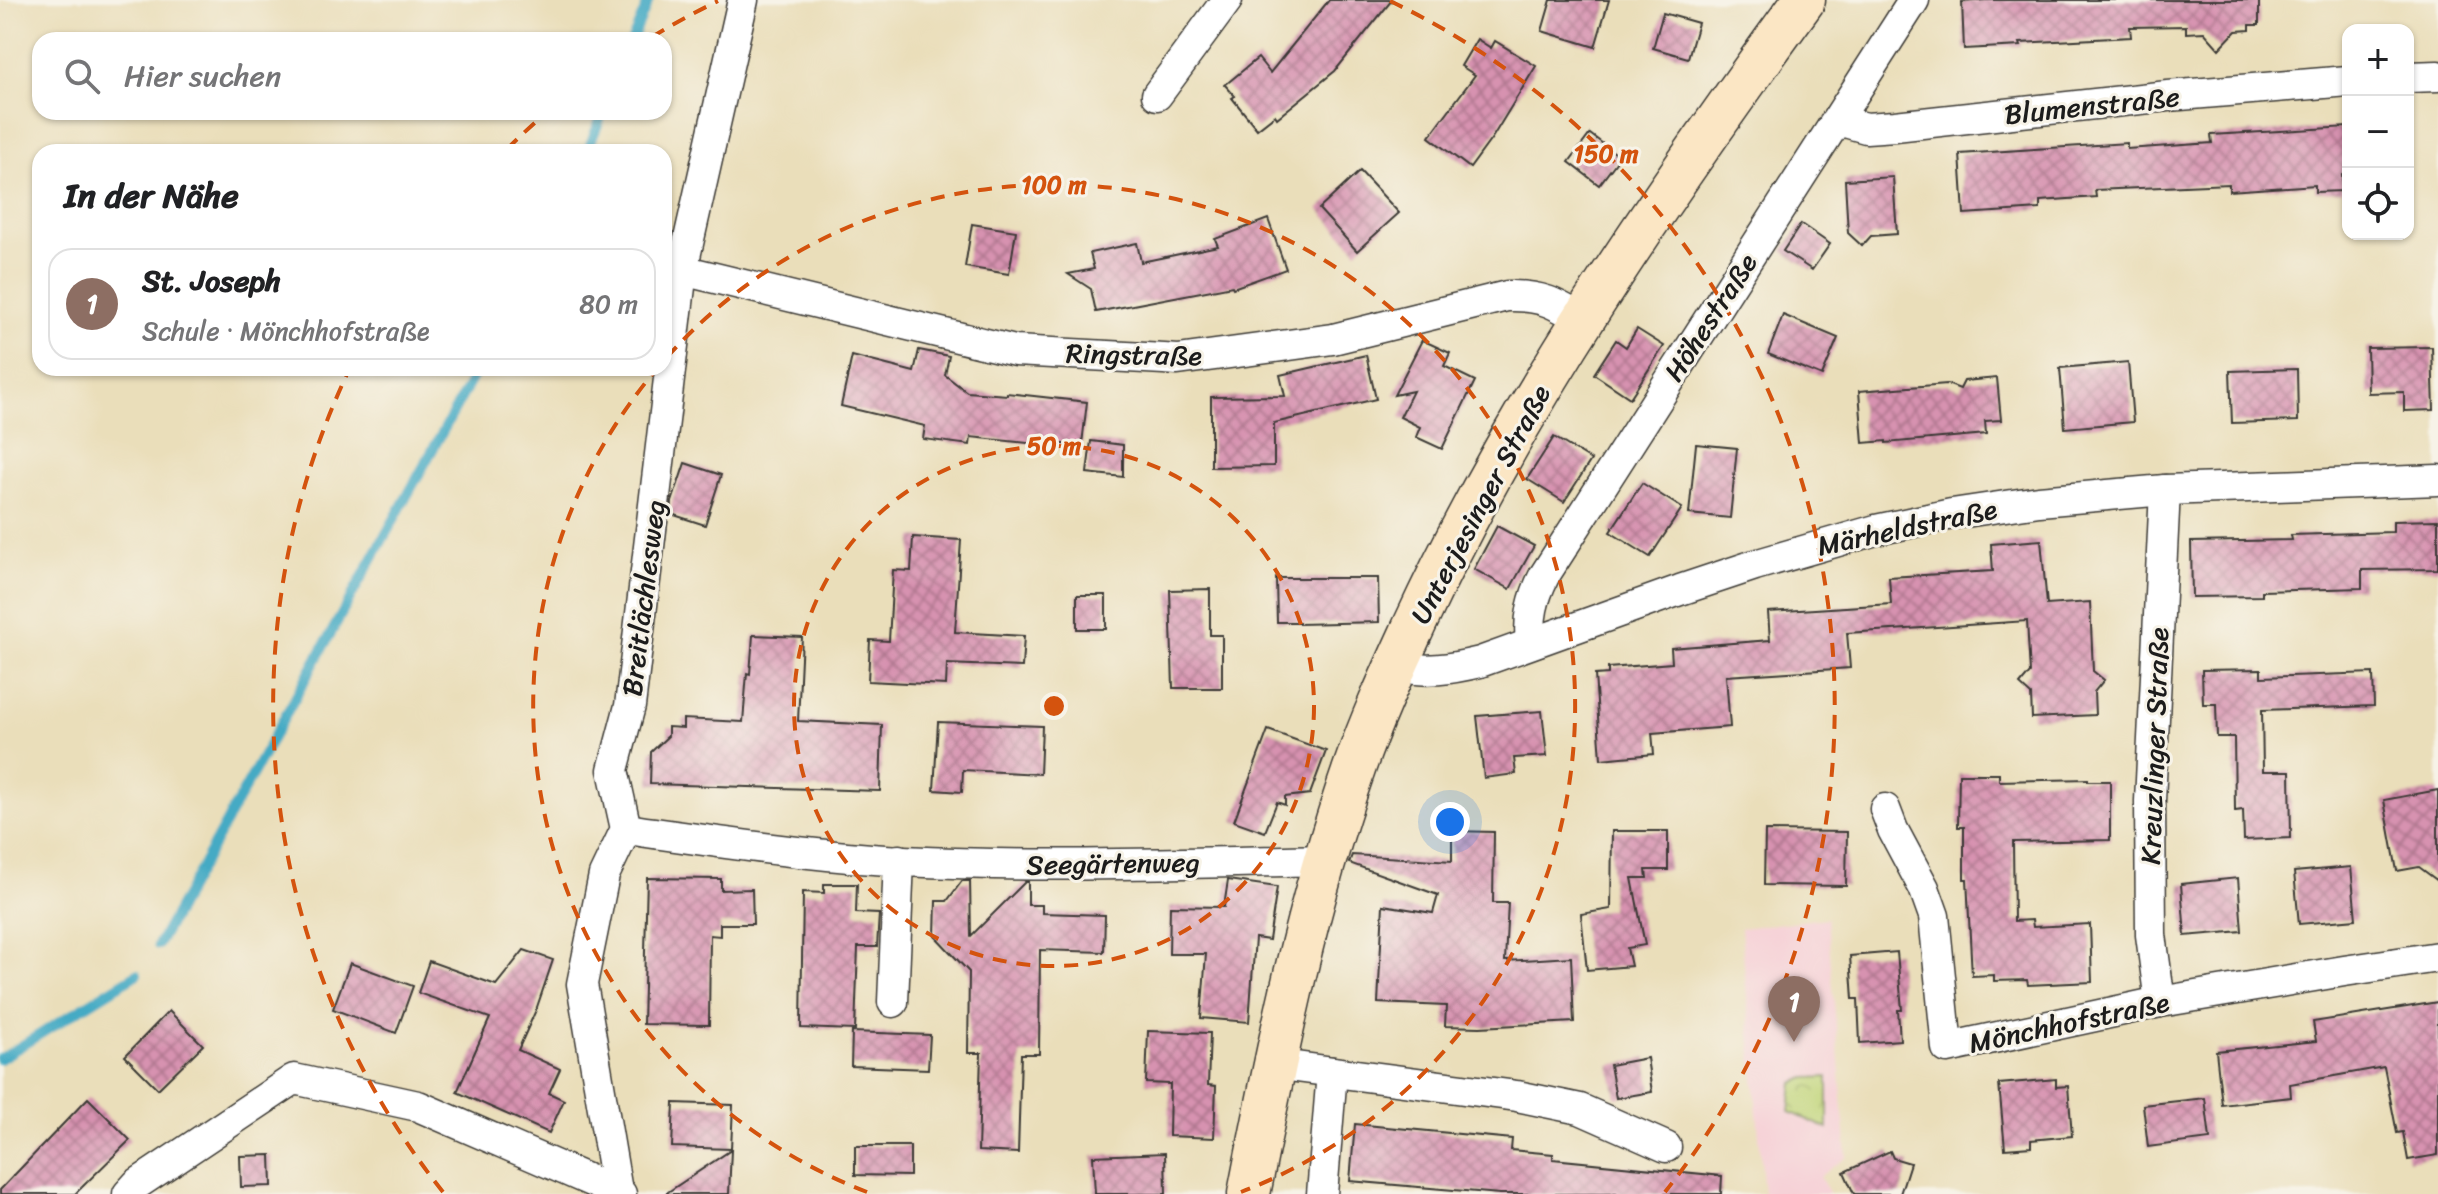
<!DOCTYPE html>
<html lang="de">
<head>
<meta charset="utf-8">
<style>
	:root { --surface:#fff; --page:#f6f6f6; --text:#202124; --muted:#757577; --line:#e0e0e0; --accent:#c8321e }
	body { margin:0; font-family:Sriracha,sans-serif; background:var(--page); color:var(--text) }
	.controls { position:absolute; right:24px; top:24px; display:grid; overflow:hidden; border-radius:16px; box-shadow:0 2px 6px #0004 }
	.controls button { width:72px; height:72px; display:grid; place-items:center; padding:0; border:0; border-bottom:2px solid var(--line); background:var(--surface); color:var(--text); font:40px sans-serif }
	.you { position:absolute; left:1450px; top:822px; width:28px; height:28px; margin:-20px; border:6px solid #fff; border-radius:50%; background:#1a73e8; box-shadow:0 0 0 12px #1a73e833 }
	.badge { display:grid; place-items:center; width:52px; height:52px; border-radius:50%; background:var(--accent); color:#fff; font-size:26px; font-weight:700 }
	.pin { position:absolute; translate:-50% -66px; filter:drop-shadow(0 2px 4px #0008) }
	.pin::after { content:''; position:absolute; top:42px; width:28px; height:24px; background:inherit; clip-path:polygon(0 0,100% 0,50% 100%) }
	.list { margin:0; padding:0; list-style:none }
	h2 { display:flex; justify-content:space-between; align-items:center; height:104px; margin:0; padding:0 32px; font-size:34px }
	h2 small { font-size:26px; font-weight:400; color:var(--muted) }
	.list li { display:grid; grid-template-columns:52px 1fr auto; gap:24px; align-items:center; box-sizing:border-box; height:112px; margin:0 16px 16px; padding:0 16px; border:2px solid var(--line); border-radius:24px }
	.list b { display:block; font-size:30px; white-space:nowrap }
	.list p { margin:0; font-size:26px; white-space:nowrap; color:var(--muted) }
	.list em { font-size:26px; font-style:normal; color:var(--muted) }
	.icon { flex:none; width:44px; height:44px; fill:none; stroke:currentColor; stroke-width:2; stroke-linecap:round; stroke-linejoin:round }
	.map { position:relative; flex:none; width:2438px; height:1194px; overflow:hidden }
	.search { position:absolute; background:var(--surface); box-shadow:0 2px 6px #0004; left:32px; top:32px; width:640px; height:88px; display:flex; align-items:center; gap:20px; box-sizing:border-box; padding:0 28px; border-radius:24px; color:var(--muted); font-size:30px }
	.panel { position:absolute; background:var(--surface); box-shadow:0 2px 6px #0004; left:32px; top:144px; width:640px; height:232px; border-radius:24px }
	.map>svg:first-child { display:block }
	.built { fill:#f6cfd6 }
	.park { fill:url(#park-crowns); stroke:#6e784a; stroke-width:2 }
	.lines { fill:none; stroke-linecap:round; stroke-linejoin:round }
	.stream { stroke:#45aac4; stroke-width:10 }
	.building { fill:url(#building-cross-hatch) }
	.street-casing { stroke:#3b3934; stroke-width:33 }
	.secondary-casing { stroke:#3b3934; stroke-width:45 }
	.street { stroke:#fff; stroke-width:30 }
	.secondary { stroke:#fbe6c4; stroke-width:42 }
	.ring { fill:none; stroke:#d4530e; stroke-width:4; stroke-dasharray:14 10 }
	.labels { text-anchor:middle; stroke-width:6; stroke-linejoin:round; paint-order:stroke }
	.street-label { font-size:28px; fill:#1c1c1c; stroke:#f7f3e8 }
	.centre { fill:#d4530e; stroke:#f7f3e8; stroke-width:4 }
	.ring-label { font-size:24px; text-anchor:middle; font-weight:bold; fill:#d4530e; stroke:#f7f3e8; stroke-width:6; stroke-linejoin:round; paint-order:stroke }
</style>
</head>
<body>
<div class="map">
<svg width="2438" height="1194" viewBox="0 0 2438 1194">
	<defs>
		<pattern id="park-crowns" width="20" height="18" patternUnits="userSpaceOnUse" patternTransform="scale(2)"><rect width="20" height="18" fill="#c0d477"/><path d="M2 6a3 3 0 1 1 6 0M12 15a3 3 0 1 1 6 0" fill="none" stroke="#a4b566"/></pattern>
		<pattern id="building-cross-hatch" width="8" height="8" patternUnits="userSpaceOnUse" patternTransform="scale(2)"><rect width="8" height="8" fill="#d792b0"/><path d="M0 0l8 8M0 8l8-8" fill="none" stroke="#ae768e"/></pattern>
	</defs>
	<rect width="100%" height="100%" fill="#f7f3e8"/>
	<filter id="ink" filterUnits="userSpaceOnUse"><feTurbulence type="fractalNoise" baseFrequency=".0125" numOctaves="2"/><feDisplacementMap in="SourceGraphic" scale="16" xChannelSelector="R" yChannelSelector="G"/><feConvolveMatrix kernelMatrix="1 2 1 2 8 2 1 2 1" color-interpolation-filters="sRGB"/></filter>
	<filter id="wash" filterUnits="userSpaceOnUse"><feTurbulence type="fractalNoise" baseFrequency=".006" numOctaves="4" result="noise"/><feDisplacementMap in="SourceGraphic" scale="32" xChannelSelector="R" yChannelSelector="G"/><feGaussianBlur stdDeviation="1.8" result="paint"/><feColorMatrix in="noise" values="0 0 0 0 0 0 0 0 0 0 0 0 0 0 0 0 0 1.4 0 .05"/><feComposite in="paint" operator="in"/></filter>
	<g filter="url(#wash)">
		<rect width="100%" height="100%" fill="#eadeba"/>
		<path class="built" d="M1827 918 1847 1157 1820 1177 1830 1194H1764L1741 928Z"/>
		<path class="park" d="M1828 1077V1129L1790 1112 1793 1083 1806 1078Z"/>
		<g class="lines">
			<g class="stream">
				<path d="M632 40 649 0"/>
				<path d="M587 152 603 112"/>
				<path d="M158 945 478 368"/>
				<path d="M0 1059 137 974"/>
			</g>
		</g>
		<g id="blocks">
			<g class="building">
				<path d="M1329 0H1392L1335 71 1277 118 1275 115 1257 129 1232 98 1235 96 1225 85 1258 58 1270 73Z"/>
				<path d="M1551 0H1609L1595 47 1542 31Z"/>
				<path d="M1985 0H2259V25H2250V30L2236 31 2219 49 2204 32 2186 33V26L2130 27 2131 37 2020 43 2021 46 1964 49 1962 2Z"/>
				<path d="M1663 13 1698 23 1688 58 1653 48Z"/>
				<path d="M1477 39 1491 48 1495 41 1536 66 1492 138 1470 168 1429 137 1475 75 1461 66Z"/>
				<path d="M2348 127V174L2342 175 2343 191 2315 192V185L2229 191V184L2095 190 2096 197 2040 201V209L1964 214 1960 154 2127 143V149L2212 143 2211 135Z"/>
				<path d="M1590 134 1620 157 1599 185 1569 162Z"/>
				<path d="M1360 171 1399 213 1357 251 1319 209Z"/>
				<path d="M1893 177 1897 234 1871 236 1862 246 1848 233 1845 180Z"/>
				<path d="M1268 219 1286 269 1233 288 1232 286 1096 312 1091 289 1068 274 1094 269 1090 253 1137 243 1141 262 1218 246 1215 239Z"/>
				<path d="M972 224 1016 231 1009 274 965 267Z"/>
				<path d="M1801 224 1830 244 1812 270 1783 251Z"/>
				<path d="M1783 315 1838 338 1822 376 1768 354Z"/>
				<path d="M1637 329 1664 346 1630 398 1594 374 1616 340 1626 347Z"/>
				<path d="M1422 340 1450 353 1444 366 1475 381 1442 449 1416 437 1420 427 1400 417 1413 391 1394 395Z"/>
				<path d="M2432 347 2434 410 2404 411V392L2368 393 2367 348Z"/>
				<path d="M919 350 949 356 945 375 967 392 1007 395V393L1087 402 1082 444H1037L971 437 970 445 923 439 925 426 841 406 852 356 914 372Z"/>
				<path d="M1366 355 1376 399 1274 423V466L1211 467V397L1285 396 1280 375Z"/>
				<path d="M2128 362 2133 422 2065 428 2060 368Z"/>
				<path d="M2297 369 2298 421 2232 423 2230 371Z"/>
				<path d="M1997 378 2001 420 1985 421 1986 434 1886 443V441L1863 443 1859 391 1947 384 1960 389 1964 381Z"/>
				<path d="M1554 437 1591 460 1564 502 1527 479Z"/>
				<path d="M1091 441 1123 445V477L1087 473Z"/>
				<path d="M1696 444 1737 448 1730 518 1689 514Z"/>
				<path d="M685 463 721 475 705 525 671 514 672 502Z"/>
				<path d="M1642 483 1682 508 1650 557 1610 532Z"/>
				<path d="M2438 520V569L2362 570V588L2262 591V596L2192 597 2191 542 2292 540 2291 535 2393 532V521Z"/>
				<path d="M1497 526 1534 546 1510 589 1474 569Z"/>
				<path d="M913 537 961 540 955 632 1024 636 1022 667 947 664 946 685 868 681 870 640 889 641 893 570 911 571Z"/>
				<path d="M2041 540 2047 605 2090 602 2093 671 2104 680 2094 692 2095 715 2032 718 2031 695 2020 685 2030 673 2027 621 1847 633 1850 668 1726 676 1730 727 1652 733 1654 754 1601 759 1595 675 1608 674V668L1672 663 1671 648 1770 640 1768 612 1891 604 1889 577 1993 571 1991 544Z"/>
				<path d="M1276 578H1378L1379 622 1299 624V622H1277Z"/>
				<path d="M1210 589V635H1222V688H1173L1170 590Z"/>
				<rect x="1077" y="595" width="29" height="34"/>
				<path d="M753 635 802 637 798 721 882 725 880 791 650 784 651 752 668 736V727L683 728V719L743 722 747 673 750 674Z"/>
				<path d="M2261 669V677L2373 673 2374 706 2262 710 2263 771H2290L2291 838 2244 840 2243 810 2235 811 2234 737H2217L2216 704H2203L2202 670Z"/>
				<path d="M1542 711 1547 756 1514 758 1516 774 1484 778 1477 716Z"/>
				<path d="M938 722 1042 726 1040 774 963 770 962 792 934 790Z"/>
				<path d="M1268 730 1326 751 1310 794 1285 797V805L1277 802 1265 832 1234 821Z"/>
				<path d="M1959 774H1999V781L2088 779V781H2110V840L2013 842 2014 921 2032 920 2033 927 2090 924 2092 982 2028 985 2027 980 1994 981V975L1972 976 1967 879H1964V827H1958Z"/>
				<path d="M2438 790V881L2419 867 2397 871 2384 800Z"/>
				<path d="M1452 831 1494 832 1493 903H1508L1505 961 1571 957 1574 1022 1480 1027 1445 1026 1446 1006 1378 1003 1383 905 1433 913 1438 895 1349 863 1352 855 1452 861Z"/>
				<path d="M1612 831H1668V870H1646L1647 878H1632L1645 945 1627 948 1631 966 1587 970 1581 914 1611 909Z"/>
				<path d="M1765 831 1847 832 1846 886 1764 885Z"/>
				<path d="M2351 867 2356 919 2299 924 2294 872Z"/>
				<path d="M647 878 721 879V890L752 889 753 924H720V936L710 935 709 1025 643 1024Z"/>
				<path d="M2238 878 2242 931 2185 936 2181 884Z"/>
				<path d="M1228 880 1277 887 1269 940 1255 938 1249 1022 1201 1018 1206 954H1169L1170 906 1224 907Z"/>
				<path d="M962 881H970L971 936 1025 882H1028V905H1042V913L1105 915 1104 952 1040 950 1039 1054H1021L1018 1153 978 1151 981 1053H968L969 972 935 936 936 901H947Z"/>
				<path d="M824 884H857L856 913 879 914 877 947H858L855 1030 801 1028 803 892 824 893Z"/>
				<path d="M524 950 553 960 536 1010 518 1050 560 1069 549 1093 564 1100 549 1133 457 1092 490 1018 418 993 429 961 496 985Z"/>
				<path d="M1897 952 1902 1010H1898L1900 1040 1860 1043 1858 999H1853L1850 956Z"/>
				<path d="M350 963 413 986 396 1033 333 1009Z"/>
				<path d="M2438 1002V1155L2408 1160 2403 1132 2397 1133 2384 1067 2290 1084 2291 1097 2222 1105 2216 1051 2316 1041 2313 1022Z"/>
				<path d="M169 1011 203 1045 158 1089 125 1056Z"/>
				<path d="M1148 1031 1210 1033 1208 1085 1216 1086 1214 1138 1169 1136 1170 1084 1146 1083Z"/>
				<path d="M852 1032 930 1035 928 1069 851 1066Z"/>
				<path d="M1647 1058 1652 1092 1616 1098 1610 1065Z"/>
				<path d="M2056 1079V1087L2068 1086 2072 1136 2031 1140V1147L2005 1149 1999 1084Z"/>
				<path d="M88 1098 130 1140 75 1194H0V1190Z"/>
				<path d="M2205 1098 2210 1139 2148 1147 2143 1105Z"/>
				<path d="M674 1103 733 1105 731 1149 672 1147Z"/>
				<path d="M1355 1124 1512 1139 1511 1150 1553 1154V1159L1722 1176 1721 1194H1500L1350 1181Z"/>
				<path d="M855 1146H910V1176L855 1175Z"/>
				<path d="M731 1150 729 1194H665Z"/>
				<path d="M1890 1151 1893 1158 1910 1163 1900 1194H1854L1844 1172Z"/>
				<path d="M1165 1153 1166 1194H1095L1093 1156Z"/>
				<path d="M271 1155 272 1186 241 1187 240 1156Z"/>
			</g>
		</g>
	</g>
	<g filter="url(#ink)">
		<use href="#blocks" fill-opacity="0" stroke="#3b3934" stroke-width="2"/>
		<g class="lines">
			<g class="street-casing">
				<g id="street">
					<path d="M2408 77 2438 76"/>
					<path d="M1157 95 1227 0"/>
					<path d="M1838 120 1866 128 1895 126 2168 96 2348 81"/>
					<path d="M682 270 1015 351 1164 359 1178 360 1333 339 1507 296C1541 295 1555 303 1583 320"/>
					<path d="M1531 643C1528 618 1533 598 1544 576L1914 0"/>
					<path d="M1396 666C1425 673 1451 669 1480 662L1680 590 1755 565 1876 530 1952 514 2039 501 2165 490 2438 480"/>
					<path d="M1885 809 1893 830 1924 888 1934 916 1947 1048 2160 1002 2344 971 2438 957"/>
					<path d="M626 829C718 842 810 856 903 861 1044 868 1185 863 1326 860"/>
					<path d="M893 1002 899 860"/>
					<path d="M2160 1002 2151 935 2150 801 2165 490"/>
					<path d="M1273 1064 1517 1096 1580 1109 1666 1147"/>
					<path d="M617 1191 582 984 604 875 626 829 613 770 630 706 682 270 743 0"/>
					<path d="M128 1194 137 1184 294 1079 418 1106 621 1194"/>
					<path d="M1322 1194 1332 1072"/>
				</g>
			</g>
			<g class="secondary-casing">
				<path id="secondary" d="M1249 1194C1277 1050 1306 905 1355 766 1372 717 1394 670 1415 624 1518 401 1660 198 1804 0"/>
			</g>
			<use href="#street" class="street"/>
			<use href="#secondary" class="secondary"/>
		</g>
	</g>
	<g class="ring">
		<circle cx="1054" cy="706" r="260"/>
		<path d="M867 1192A521 521 0 0 1 655 371M667 357A521 521 0 1 1 1241 1192"/>
		<path d="M443 1192A781 781 0 0 1 349 370M507 149A781 781 0 0 1 547 112M652 37A781 781 0 0 1 718 1M1390 1A781 781 0 0 1 1665 1192"/>
	</g>
	<g class="labels">
		<g class="street-label">
			<text transform="translate(2092 105) rotate(-6)" y="10">Blumenstraße</text>
			<text transform="translate(1710 317) rotate(-57)" y="10">Höhestraße</text>
			<text transform="translate(1134 354) rotate(1)" y="10">Ringstraße</text>
			<text transform="translate(1480 504) rotate(-62)" y="10">Unterjesinger Straße</text>
			<text transform="translate(1907 527) rotate(-12)" y="10">Märheldstraße</text>
			<text transform="translate(643 598) rotate(-83)" y="10">Breitlächlesweg</text>
			<text transform="translate(2154 746) rotate(-88)" y="10">Kreuzlinger Straße</text>
			<text transform="translate(1113 863) rotate(-1)" y="10">Seegärtenweg</text>
			<text transform="translate(2069 1022) rotate(-12)" y="10">Mönchhofstraße</text>
		</g>
	</g>
	<circle cx="1054" cy="706" r="12" class="centre"/>
	<g class="ring-label">
		<text x="1606" y="162">150 m</text>
		<text x="1054" y="193">100 m</text>
		<text x="1054" y="454">50 m</text>
	</g>
</svg>
<div class="controls">
<button>+</button>
<button>−</button>
<button><svg class="icon" aria-label="locate" viewBox="0 0 24 24"><circle cx="12" cy="12" r="6"/><path d="M12 2v4M12 18v4M2 12h4M18 12h4"/></svg></button>
</div>
<div class="you"></div>
<div class="pin badge" style="left:1794px;top:1042px;background:#8d6e63">1</div>
<div class="search"><svg class="icon" aria-label="search" viewBox="0 0 24 24"><circle cx="10" cy="10" r="6"/><path d="M15 15l6 6"/></svg>Hier suchen</div>
<section class="panel">
<h2>In der Nähe<small></small></h2>
<ul class="list">
<li><span class="badge" style="background:#8d6e63">1</span><div><b>St. Joseph</b><p>Schule · Mönchhofstraße</p></div><em>80 m</em></li>
</ul>
</section>
</div>
</body>
</html>
